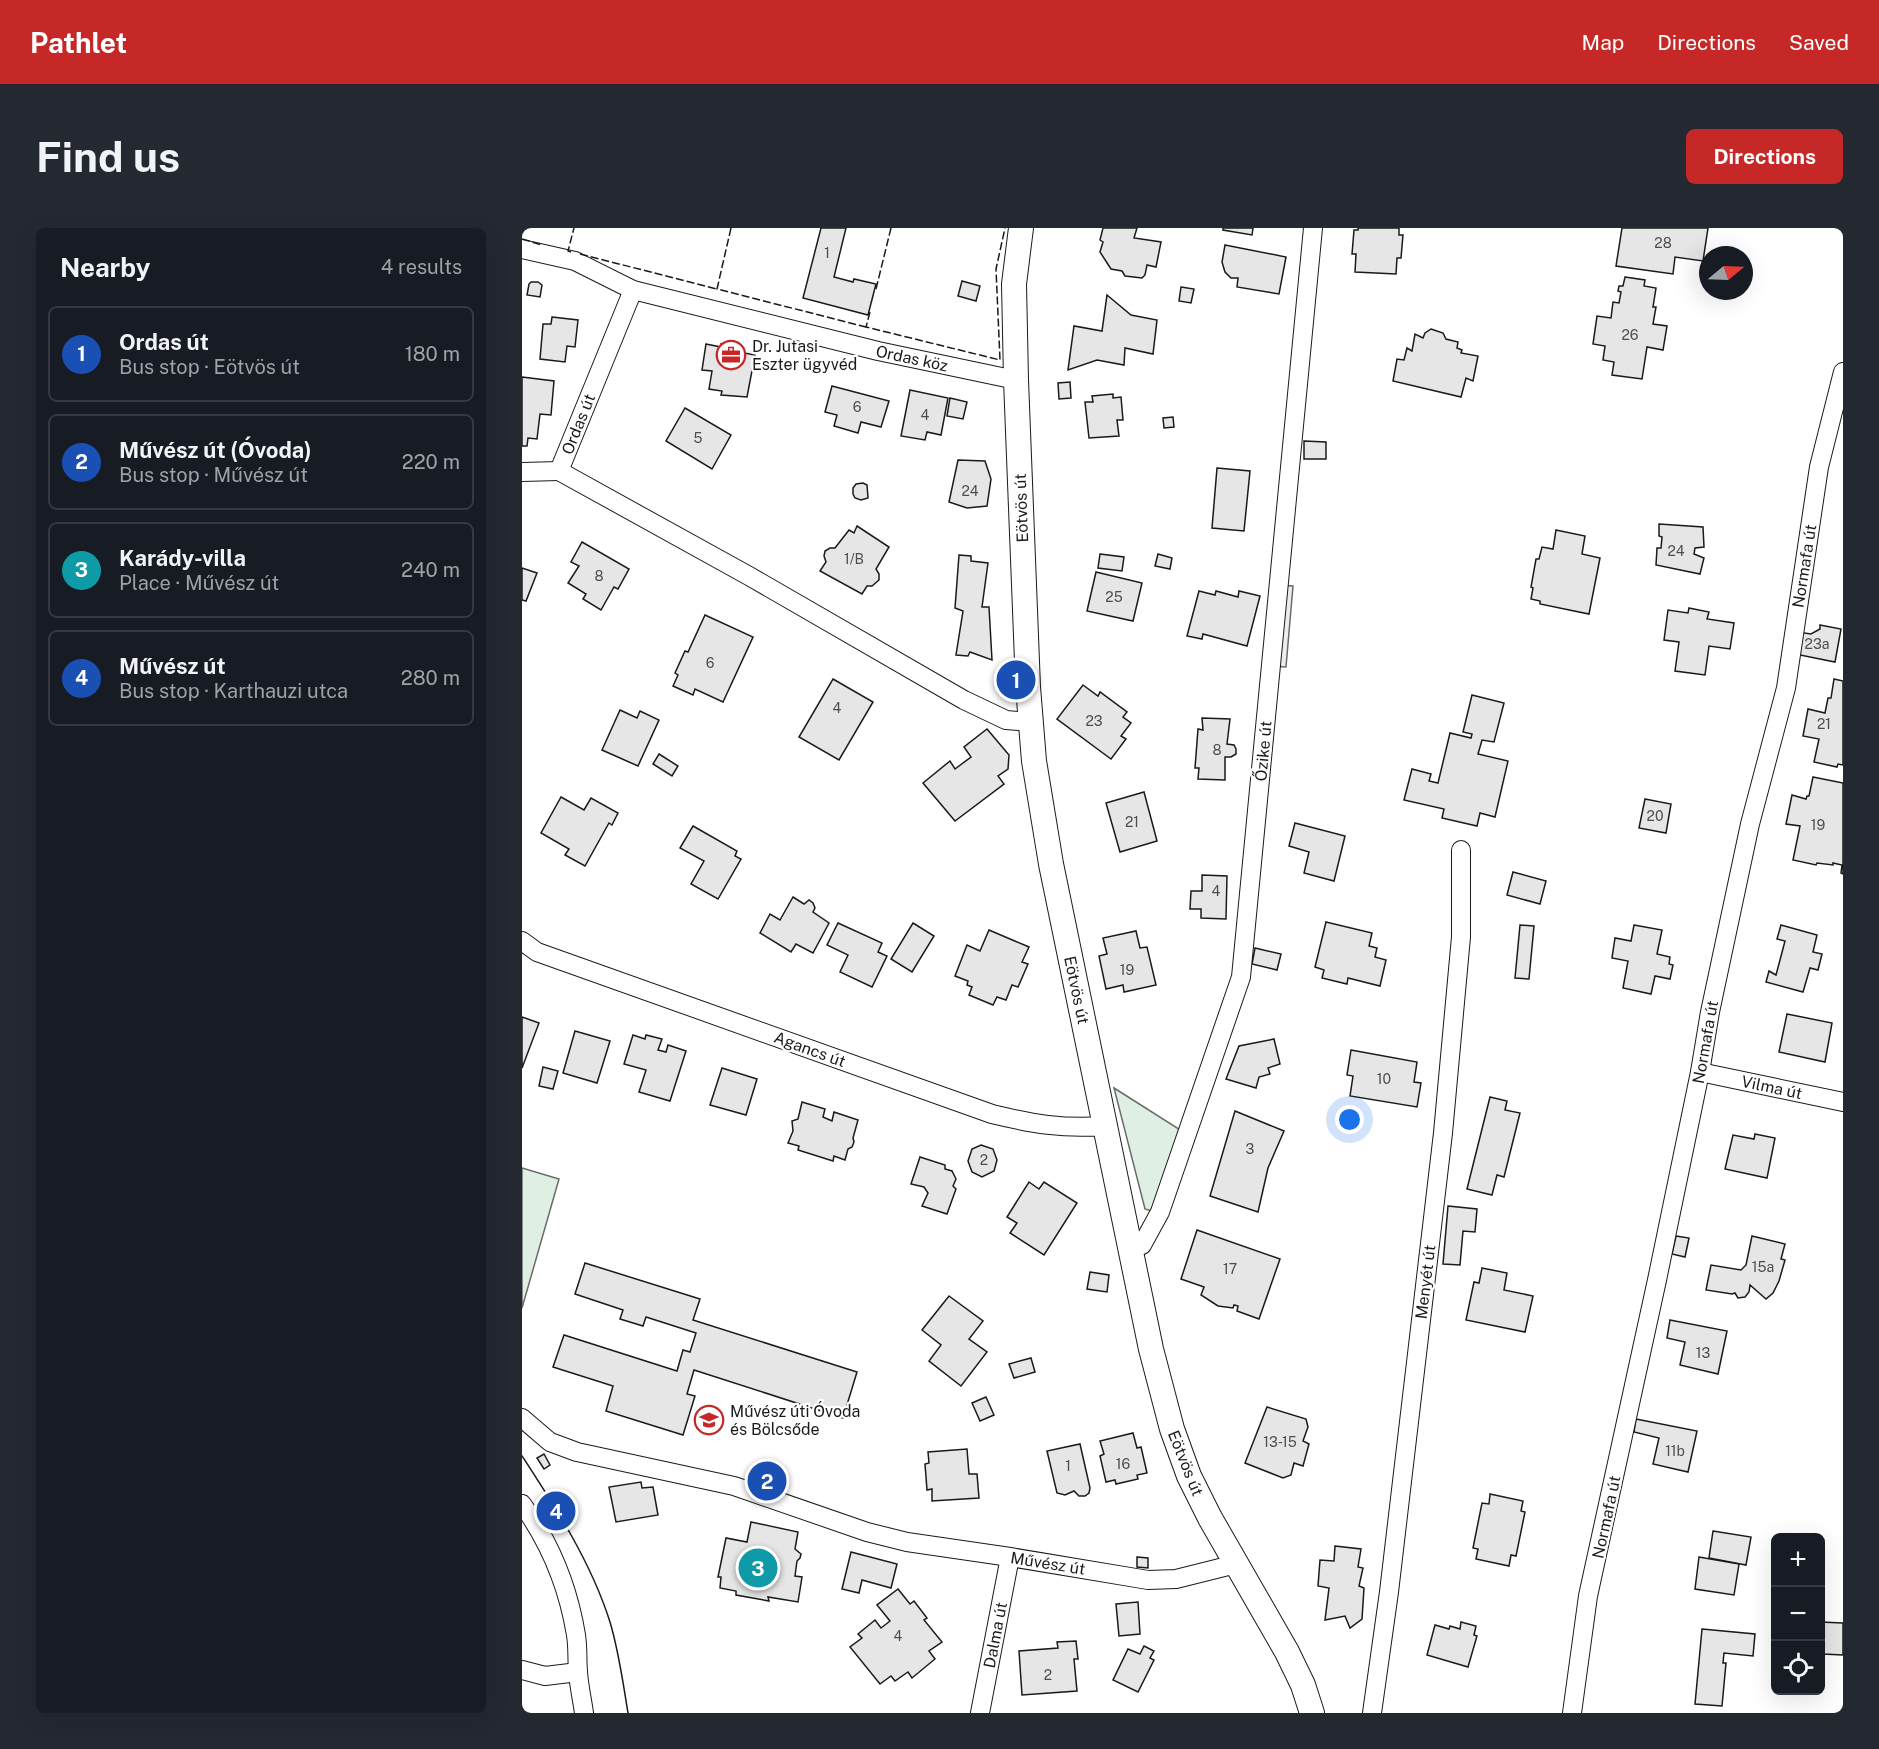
<!DOCTYPE html>
<html lang="en">
<head>
<meta charset="utf-8">
<style>
	:root { --surface:#171b24; --page:#242831; --text:#f1f3f6; --muted:#9ea1a6; --line:#363941; --accent:#c62828 }
	body { margin:0; font-family:"Public Sans",sans-serif; background:var(--page); color:var(--text) }
	.controls { position:absolute; right:18px; bottom:18px; display:grid; overflow:hidden; border-radius:9px; box-shadow:0 6px 24px #0002 }
	.controls button { width:54px; height:54px; display:grid; place-items:center; padding:0; border:0; border-bottom:2px solid var(--line); background:var(--surface); color:var(--text); font:30px sans-serif }
	.compass { position:absolute; left:1177px; top:18px; width:54px; height:54px; border-radius:50%; background:var(--surface); box-shadow:0 6px 24px #0002; rotate:71deg }
	.you { position:absolute; left:828px; top:892px; width:21px; height:21px; margin:-15px; border:4px solid #fff; border-radius:50%; background:#1a73e8; box-shadow:0 0 0 9px #1a73e833 }
	.badge { display:grid; place-items:center; width:39px; height:39px; border-radius:50%; background:var(--accent); color:#fff; font-size:20px; font-weight:700 }
	.pin { position:absolute; translate:-50% -50%; border:3px solid #fff; box-shadow:0 2px 6px #0006 }
	.list { margin:0; padding:0; list-style:none }
	h2 { display:flex; justify-content:space-between; align-items:center; height:78px; margin:0; padding:0 24px; font-size:26px }
	h2 small { font-size:20px; font-weight:400; color:var(--muted) }
	.list li { display:grid; grid-template-columns:39px 1fr auto; gap:18px; align-items:center; box-sizing:border-box; height:96px; margin:0 12px 12px; padding:0 12px; border:2px solid var(--line); border-radius:9px }
	.list b { display:block; font-size:22px; white-space:nowrap }
	.list p { margin:0; font-size:20px; white-space:nowrap; color:var(--muted) }
	.list em { font-size:20px; font-style:normal; color:var(--muted) }
	.icon { flex:none; width:33px; height:33px; fill:none; stroke:currentColor; stroke-width:2; stroke-linecap:round; stroke-linejoin:round }
	.map { position:relative; flex:none; width:1321px; height:1485px; overflow:hidden; border-radius:9px }
	header { display:flex; align-items:center; gap:36px; box-sizing:border-box; height:84px; padding:0 30px; background:var(--accent); color:#fff }
	header strong { font-size:28px }
	nav { display:flex; gap:33px; margin-inline-start:auto; font-size:21px }
	.intro { display:flex; align-items:center; justify-content:space-between; box-sizing:border-box; height:144px; padding:0 36px }
	h1 { margin:0; font-size:42px }
	.button { padding:15px 27px; border-radius:9px; background:var(--accent); color:#fff; font-size:21px; font-weight:700 }
	main { display:flex; gap:36px; padding:0 36px }
	aside { flex:1; background:var(--surface); border-radius:9px; box-shadow:0 6px 24px #0002 }
	.map>svg:first-child { display:block }
	.green { fill:#e0efe3; stroke:#6a6a6a; stroke-width:1.5 }
	.parking { fill:#ededed; stroke:#6a6a6a; stroke-width:1.5 }
	.building { fill:#e6e6e6; stroke:#1a1a1a; stroke-width:1.5 }
	.lines { fill:none; stroke-linecap:round; stroke-linejoin:round }
	.minor-casing { stroke:#1a1a1a; stroke-width:20 }
	.tertiary-casing { stroke:#1a1a1a; stroke-width:26 }
	.minor { stroke:#fff; stroke-width:18 }
	.tertiary { stroke:#fff; stroke-width:24 }
	.tram { stroke:#1a1a1a; stroke-width:1.5 }
	.fence { stroke:#1a1a1a; stroke-width:1.5; stroke-dasharray:8 3; stroke-linecap:butt }
	.labels { text-anchor:middle; stroke-width:4.5; stroke-linejoin:round; paint-order:stroke }
	.number-label { font-size:14px; fill:#4d4d4d }
	.poi-label { font-size:16px; fill:#1a1a1a; stroke:#fff; text-anchor:start }
	.street-label { font-size:16px; fill:#1a1a1a; stroke:#fff }
</style>
</head>
<body>
<header>
<strong>Pathlet</strong>
<nav><a>Map</a><a>Directions</a><a>Saved</a></nav>
</header>
<div class="intro"><h1>Find us</h1><a class="button">Directions</a></div>
<main>
<aside>
<h2>Nearby<small>4 results</small></h2>
<ul class="list">
<li><span class="badge" style="background:#1a4fb4">1</span><div><b>Ordas út</b><p>Bus stop · Eötvös út</p></div><em>180 m</em></li>
<li><span class="badge" style="background:#1a4fb4">2</span><div><b>Művész út (Óvoda)</b><p>Bus stop · Művész út</p></div><em>220 m</em></li>
<li><span class="badge" style="background:#0f9aa8">3</span><div><b>Karády-villa</b><p>Place · Művész út</p></div><em>240 m</em></li>
<li><span class="badge" style="background:#1a4fb4">4</span><div><b>Művész út</b><p>Bus stop · Karthauzi utca</p></div><em>280 m</em></li>
</ul>
</aside>
<div class="map">
<svg width="1321" height="1485" viewBox="0 0 1321 1485">
	<rect width="100%" height="100%" fill="#fff"/>
	<g class="green">
		<path d="M592 860 660 903 630 983 623 981Z"/>
		<path d="M0 940 37 951 0 1080Z"/>
	</g>
	<path class="parking" d="M757 357 771 358 764 439 749 438Z"/>
	<g class="building">
		<path d="M299 0H324L312 49 331 54 332 51 354 56 346 87 281 70Z"/>
		<path d="M581 0H615L612 10 639 14 634 39 625 37 623 47 620 50 603 48 600 43 589 41 578 24 581 14 578 12Z"/>
		<path d="M701 0H731L730 7 701 2Z"/>
		<path d="M836 0H877V7H881L879 30H875L874 46 833 44 834 26H830L832 2H836Z"/>
		<path d="M1100 0H1186L1181 33 1153 29 1151 46 1094 38Z"/>
		<path d="M703 17 764 29 757 66 715 59 716 50H709L703 44 700 34Z"/>
		<path d="M1103 49 1123 52 1122 58 1134 60 1131 79H1134L1131 96 1145 98 1141 122 1125 119 1120 151 1090 147 1092 134 1081 132 1083 118 1071 116 1075 88 1089 90 1091 74 1097 75 1099 64 1096 63 1097 58H1101Z"/>
		<path d="M440 53 458 58 454 73 436 68Z"/>
		<path d="M9 54H16L20 57 18 69 5 67 7 56Z"/>
		<path d="M659 59 672 61 669 75 657 73Z"/>
		<path d="M585 67 609 87 635 92 631 126 603 120 602 137 575 132 546 142 552 98 580 103Z"/>
		<path d="M30 89 56 92 53 119 45 118 43 134 18 131 21 96H29Z"/>
		<path d="M909 101 921 105 924 111 936 114 935 120 940 122 939 125 956 128 951 153 944 150 939 169 871 153 875 131 882 132 885 120 890 123 893 106 901 110 903 105Z"/>
		<path d="M184 116 199 119V116L218 119 217 124 233 127 225 169 199 167 200 163 187 161 190 143 180 142Z"/>
		<path d="M0 149 32 153 29 187 18 186 15 211 6 210 5 218H0Z"/>
		<path d="M548 154 549 170 537 171 536 155Z"/>
		<path d="M310 158 367 173 359 199 339 194 336 205 312 198 315 187 303 184Z"/>
		<path d="M388 162 426 170 419 207 405 204 403 212 379 208Z"/>
		<path d="M591 166V170L599 169 601 192H595L597 208 567 210 563 174H571L570 168Z"/>
		<path d="M428 170 445 174 441 191 425 188Z"/>
		<path d="M163 180 209 207 190 241 144 213Z"/>
		<path d="M651 189 652 199 642 200 641 190Z"/>
		<path d="M782 213 804 214V231H782Z"/>
		<path d="M436 232 463 233 469 251 465 278 445 280 427 274Z"/>
		<path d="M695 240 728 243 722 303 690 300Z"/>
		<path d="M341 255 345 257 346 270 339 272 333 270 331 266V260L334 256Z"/>
		<path d="M1137 296 1181 299 1182 319 1173 320 1172 326 1182 330 1178 346 1134 337 1135 320H1139L1140 309 1137 308Z"/>
		<path d="M335 298 367 319 354 341 357 346V352L350 358H345L340 366 298 343 304 334 302 328 303 323 308 320H313L327 302 332 305Z"/>
		<path d="M1034 302 1063 308 1060 326 1078 330 1067 386 1018 376V373L1009 371 1011 360 1009 359 1014 331H1017L1020 319 1031 321Z"/>
		<path d="M60 314 107 341 96 361 92 359 79 382 61 371 64 366 46 355 57 338 49 334Z"/>
		<path d="M578 326 602 329 600 343 576 340Z"/>
		<path d="M636 326 650 330 648 341 633 338Z"/>
		<path d="M437 327 449 328V333L466 335 460 379H467L470 432 448 424 446 428 434 427 441 383 433 380Z"/>
		<path d="M0 340 15 345 4 373 0 372Z"/>
		<path d="M574 344 620 355 611 393 565 383Z"/>
		<path d="M677 363 693 367 694 363 716 369 717 363 738 368 725 418 681 406 680 411 665 408Z"/>
		<path d="M1167 380 1187 384 1185 391 1212 395 1208 421 1187 418 1183 447 1153 443 1157 414 1142 412 1146 382 1166 385Z"/>
		<path d="M183 387 231 409 201 474 173 461 171 467 151 458 156 447 153 445 163 423 166 424Z"/>
		<path d="M1298 397 1319 401 1313 434 1273 426 1276 404 1289 406 1298 401Z"/>
		<path d="M311 451 351 474 317 532 277 509Z"/>
		<path d="M1312 451 1321 453V537L1316 536 1315 539 1292 534 1297 511 1281 508 1286 481 1303 485 1306 470H1309Z"/>
		<path d="M561 457 576 468 578 464 605 484 601 489 609 495 599 508 604 511 589 531 535 491Z"/>
		<path d="M950 467 982 475 972 514 960 512 956 526 986 533 973 589 958 585 955 598 920 590 922 581 882 572 890 541 909 546 907 553 916 555 928 505 949 510 950 506 941 504Z"/>
		<path d="M98 482 115 490 118 483 137 492 116 538 80 522Z"/>
		<path d="M680 490 708 491 705 516 712 517 714 521V526L709 529H703V552L676 551 677 540H673L676 501 681 502Z"/>
		<path d="M465 501 487 527 486 541 476 548 482 556 433 593 401 555 428 533 433 541 449 529 442 519Z"/>
		<path d="M137 526 156 538 150 548 131 536Z"/>
		<path d="M1291 549 1321 555V646L1319 645 1320 637 1311 635V637L1295 635 1294 637 1271 632 1278 598 1264 596 1270 567 1284 571 1285 568H1287Z"/>
		<path d="M622 564 635 613 598 624 584 575Z"/>
		<path d="M39 569 62 582 69 570 96 585 90 597 87 595 63 638 43 627 47 621 19 605Z"/>
		<path d="M1123 571 1149 576 1144 605 1117 600Z"/>
		<path d="M773 595 823 608 812 653 782 645 787 624 767 618Z"/>
		<path d="M171 598 215 623 213 628 219 631 196 671 169 656 182 633 158 620Z"/>
		<path d="M991 644 1024 653 1018 676 985 667Z"/>
		<path d="M680 647 705 648 704 691 679 690V681H668L669 663H680Z"/>
		<path d="M271 669 282 676 287 672 291 675 293 680 291 684 307 695 291 725 274 716 269 724 238 705 248 686 258 692Z"/>
		<path d="M804 694 850 705 847 718 855 720 853 729 864 732 858 758 826 750 825 756 800 750 802 742 793 739Z"/>
		<path d="M316 695 360 715 356 724 365 728 350 759 318 744 326 727 305 717Z"/>
		<path d="M391 695 412 708 390 744 369 731Z"/>
		<path d="M998 697 1012 698 1007 751 993 750Z"/>
		<path d="M1112 697 1140 702 1135 726 1148 729 1147 736 1151 737 1148 751 1133 748 1129 766 1101 760 1106 733 1090 730 1093 710 1109 713Z"/>
		<path d="M1259 697 1295 707 1291 724 1300 726 1296 742 1288 740 1281 764 1244 754 1247 743 1254 747 1263 713 1255 711Z"/>
		<path d="M467 702 507 719 500 734 506 736 496 759 490 757 484 772 475 769 471 777 447 767 450 759 445 757 446 753 433 748 445 717 458 723Z"/>
		<path d="M614 703 618 720 625 719 634 757 602 764 601 757 584 761 577 728 585 726 581 710Z"/>
		<path d="M733 720 759 726 755 742 730 736Z"/>
		<path d="M1265 786 1310 795 1303 834 1257 824Z"/>
		<path d="M0 789 17 795 0 840Z"/>
		<path d="M53 803 88 813 75 855 41 845Z"/>
		<path d="M111 807 123 811 124 807 140 811 136 822 144 824 146 817 164 823 148 873 117 864 124 842 102 836Z"/>
		<path d="M752 811 758 836 746 840 748 846 737 849 734 860 704 851 717 818Z"/>
		<path d="M829 822 895 834 892 854 899 855 895 879 828 868 831 848 825 847Z"/>
		<path d="M21 839 36 843 31 861 17 858Z"/>
		<path d="M200 840 235 851 224 887 188 877Z"/>
		<path d="M968 869 985 873 983 882 998 885 982 949 975 947 970 967 945 961Z"/>
		<path d="M280 874 303 881 301 889 310 893 312 884 336 892 331 910 332 914 330 919 326 921 323 932 312 928 311 933 276 922 277 918 266 915 271 903 270 893 276 891Z"/>
		<path d="M713 883 762 903 746 940 736 984 688 968Z"/>
		<path d="M1233 906 1253 910 1245 950 1203 941 1211 907 1232 911Z"/>
		<path d="M459 917 471 921 475 932 472 943 460 949 450 944 446 933 450 921Z"/>
		<path d="M398 929 423 937V941L430 943 434 951 431 958 434 961 425 986 400 978 406 965 402 959 389 956Z"/>
		<path d="M507 954 517 961 522 954 555 975 522 1027 488 1005 495 995 485 989Z"/>
		<path d="M926 978 955 981 953 1004 941 1003 938 1037 921 1036Z"/>
		<path d="M675 1002 758 1031 737 1091 715 1083 716 1078 712 1077 711 1080 696 1078 679 1067 682 1059 659 1051Z"/>
		<path d="M1154 1008 1167 1010 1163 1029 1150 1026Z"/>
		<path d="M1230 1008 1263 1016 1259 1031 1263 1032 1257 1053 1251 1065 1244 1071 1228 1057 1227 1064 1223 1069 1216 1070 1213 1065 1210 1066 1184 1062 1189 1037 1219 1042 1224 1037Z"/>
		<path d="M63 1035 178 1071 171 1092 335 1144 321 1190 172 1142 165 1166 173 1168 161 1207 84 1183 91 1158 31 1139 42 1107 155 1143 161 1122 168 1124 174 1105 124 1089 121 1098 98 1091 101 1082 53 1066Z"/>
		<path d="M960 1040 985 1045 982 1062 1011 1068 1003 1104 944 1092 952 1054 957 1055Z"/>
		<path d="M568 1044 587 1047 585 1064 565 1061Z"/>
		<path d="M427 1068 461 1093 447 1111 465 1124 439 1158 407 1133 419 1117 400 1102Z"/>
		<path d="M1148 1092 1205 1103 1196 1146 1158 1137 1163 1114 1145 1110Z"/>
		<path d="M509 1130 513 1144 492 1150 487 1136Z"/>
		<path d="M464 1169 472 1187 458 1193 450 1175Z"/>
		<path d="M745 1179 784 1191 786 1199 781 1213 787 1216 781 1238 772 1235 769 1247 761 1250 723 1235Z"/>
		<path d="M1114 1191 1175 1203 1166 1244 1131 1236 1137 1210 1112 1204Z"/>
		<path d="M611 1205 615 1220 619 1219 625 1245 615 1247 616 1251 594 1256 593 1252 584 1254 578 1228 582 1226 578 1213Z"/>
		<path d="M558 1216 568 1260 567 1265 563 1268H557L552 1263 543 1267 535 1265 525 1223Z"/>
		<path d="M445 1221 447 1246H455L457 1270 410 1273V1261L405 1262 403 1236 407 1235 406 1224Z"/>
		<path d="M22 1226 28 1237 22 1241 15 1230Z"/>
		<path d="M119 1254 120 1260 131 1259 136 1287 94 1294 87 1259Z"/>
		<path d="M968 1266 1001 1273 999 1283 1003 1284 994 1328 989 1327 987 1338 954 1331 956 1321 951 1320 960 1275 967 1276Z"/>
		<path d="M229 1294 276 1304 273 1321 279 1326 278 1330 275 1333 273 1348 280 1349 276 1374 246 1369 247 1373 214 1367V1363L198 1360 199 1349H196L204 1310 225 1314Z"/>
		<path d="M1191 1303 1229 1309 1224 1337 1187 1330Z"/>
		<path d="M813 1318 839 1321 836 1339 841 1340 837 1358 842 1360 840 1391 828 1400 823 1388 803 1392 807 1360 796 1358 798 1332 812 1333Z"/>
		<path d="M329 1324 375 1336 369 1360 340 1352 337 1365 320 1361Z"/>
		<path d="M615 1329 626 1330V1340L615 1339Z"/>
		<path d="M1177 1329 1217 1336 1212 1367 1173 1361Z"/>
		<path d="M376 1361 388 1376 392 1373 405 1390 402 1392 420 1414 407 1423 413 1431 390 1450 386 1444 373 1453 369 1448 358 1456 328 1419 340 1410 336 1406 353 1392 359 1400 368 1393 355 1377Z"/>
		<path d="M616 1374 618 1406 597 1408 594 1376Z"/>
		<path d="M939 1394 954 1398 952 1407 955 1408 946 1439 905 1427 913 1397 927 1401 928 1398 938 1401Z"/>
		<path d="M1298 1394 1321 1395V1427L1301 1426 1302 1421H1298Z"/>
		<path d="M1180 1401 1233 1406 1231 1428 1202 1425 1201 1435H1204L1200 1478 1173 1476Z"/>
		<path d="M554 1413 556 1431H552L555 1463 500 1467 497 1423 536 1420 535 1414Z"/>
		<path d="M622 1418 632 1423 628 1430 632 1432 616 1464 591 1452 606 1421 618 1426Z"/>
	</g>
	<g class="lines">
		<g class="minor-casing">
			<g id="minor">
				<path d="M0 21 53 33 111 62 356 123 494 152"/>
				<path d="M37 243 227 348 442 472 484 492 508 494"/>
				<path d="M37 243 111 62"/>
				<path d="M0 244 37 243"/>
				<path d="M0 713 15 724 470 886C511 896 540 901 583 898"/>
				<path d="M1178 844 1321 874"/>
				<path d="M608 1020 620 1017 638 984 719 749 791 0"/>
				<path d="M0 1190 28 1214 55 1224 212 1258 345 1304 385 1314 488 1329 626 1352 654 1351 714 1336"/>
				<path d="M0 1276C29 1316 46 1358 54 1407 56 1419 55 1432 56 1444 57 1458 60 1471 62 1485"/>
				<path d="M0 1442 23 1448 56 1444"/>
				<path d="M458 1485 488 1329"/>
				<path d="M850 1485 867 1364 921 905 939 709V622"/>
				<path d="M1050 1485 1066 1368 1135 1052 1178 844 1188 784 1228 596 1264 460 1297 239 1321 144"/>
			</g>
		</g>
		<g class="tertiary-casing">
			<path id="tertiary" d="M499 0 492 56 494 152 506 459 512 533 529 636 629 1121 650 1201 667 1248 688 1290 765 1424 781 1457 790 1485"/>
		</g>
		<use href="#minor" class="minor"/>
		<use href="#tertiary" class="tertiary"/>
		<path class="tram" d="M0 1228C34 1280 69 1334 88 1394 97 1424 101 1455 106 1485"/>
		<g class="fence">
			<path d="M209 0 195 61 344 99"/>
			<path d="M0 11 20 17"/>
			<path d="M49 24 46 23 52 0"/>
			<path d="M58 26 195 61"/>
			<path d="M354 61 369 0"/>
			<path d="M348 84 344 99 478 132 474 41 483 0"/>
		</g>
	</g>
	<defs>
		<g id="office-ring" transform="scale(1.5)"><circle r="9.5" fill="#fff" stroke="#c62828" stroke-width="1.5"/><path d="M-6-3h4V-5.5h4V-3h4V5H-6ZM-1-4.5V-3h2v-1.5ZM-6 0V1H6V0Z" fill="#c62828"/></g>
		<g id="school-ring" transform="scale(1.5)"><circle r="9.5" fill="#fff" stroke="#c62828" stroke-width="1.5"/><path d="M0-5L7-2L0 1L-7-2ZM-4 1L0 2.5L4 1V4Q0 6-4 4Z" fill="#c62828"/></g>
	</defs>
	<g fill-rule="evenodd">
		<use href="#office-ring" x="209" y="127"/>
		<use href="#school-ring" x="187" y="1192"/>
	</g>
	<g class="labels">
		<g class="number-label">
			<text x="1141" y="20">28</text>
			<text x="305" y="30">1</text>
			<text x="1108" y="112">26</text>
			<text x="335" y="184">6</text>
			<text x="403" y="192">4</text>
			<text x="176" y="215">5</text>
			<text x="448" y="268">24</text>
			<text x="1154" y="328">24</text>
			<text x="332" y="336">1/B</text>
			<text x="77" y="353">8</text>
			<text x="592" y="374">25</text>
			<text x="1295" y="421">23a</text>
			<text x="188" y="440">6</text>
			<text x="315" y="485">4</text>
			<text x="572" y="498">23</text>
			<text x="1302" y="501">21</text>
			<text x="695" y="527">8</text>
			<text x="1133" y="593">20</text>
			<text x="610" y="599">21</text>
			<text x="1296" y="602">19</text>
			<text x="694" y="668">4</text>
			<text x="605" y="747">19</text>
			<text x="862" y="856">10</text>
			<text x="728" y="926">3</text>
			<text x="462" y="937">2</text>
			<text x="1241" y="1044">15a</text>
			<text x="708" y="1046">17</text>
			<text x="1181" y="1130">13</text>
			<text x="758" y="1219">13-15</text>
			<text x="1153" y="1228">11b</text>
			<text x="601" y="1241">16</text>
			<text x="546" y="1243">1</text>
			<text x="376" y="1413">4</text>
			<text x="526" y="1452">2</text>
		</g>
		<g class="poi-label">
			<text x="230" y="124">Dr. Jutasi<tspan x="230" dy="18">Eszter ügyvéd</tspan></text>
			<text x="208" y="1189">Művész úti Óvoda<tspan x="208" dy="18">és Bölcsőde</tspan></text>
		</g>
		<g class="street-label">
			<text transform="translate(390 130) rotate(12)" y="6">Ordas köz</text>
			<text transform="translate(56 196) rotate(-68)" y="6">Ordas út</text>
			<text transform="translate(499 280) rotate(-92)" y="6">Eötvös út</text>
			<text transform="translate(1282 338) rotate(-81)" y="6">Normafa út</text>
			<text transform="translate(741 523) rotate(-85)" y="6">Őzike út</text>
			<text transform="translate(555 762) rotate(78)" y="6">Eötvös út</text>
			<text transform="translate(1183 814) rotate(-80)" y="6">Normafa út</text>
			<text transform="translate(288 821) rotate(20)" y="6">Agancs út</text>
			<text transform="translate(1250 859) rotate(12)" y="6">Vilma út</text>
			<text transform="translate(903 1054) rotate(-83)" y="6">Menyét út</text>
			<text transform="translate(664 1235) rotate(68)" y="6">Eötvös út</text>
			<text transform="translate(1084 1289) rotate(-78)" y="6">Normafa út</text>
			<text transform="translate(526 1335) rotate(9)" y="6">Művész út</text>
			<text transform="translate(473 1407) rotate(-79)" y="6">Dalma út</text>
		</g>
	</g>
</svg>
<div class="controls">
<button>+</button>
<button>−</button>
<button><svg class="icon" aria-label="locate" viewBox="0 0 24 24"><circle cx="12" cy="12" r="6"/><path d="M12 2v4M12 18v4M2 12h4M18 12h4"/></svg></button>
</div>
<svg class="compass" viewBox="-18 -18 36 36"><path d="M0-13l5 13h-10z" fill="#e53935"/><path d="M0 13l5-13h-10z" fill="#9ea1a6"/></svg>
<div class="you"></div>
<div class="pin badge" style="left:494px;top:452px;background:#1a4fb4">1</div>
<div class="pin badge" style="left:245px;top:1253px;background:#1a4fb4">2</div>
<div class="pin badge" style="left:236px;top:1340px;background:#0f9aa8">3</div>
<div class="pin badge" style="left:34px;top:1283px;background:#1a4fb4">4</div>
</div>
</main>
</body>
</html>
